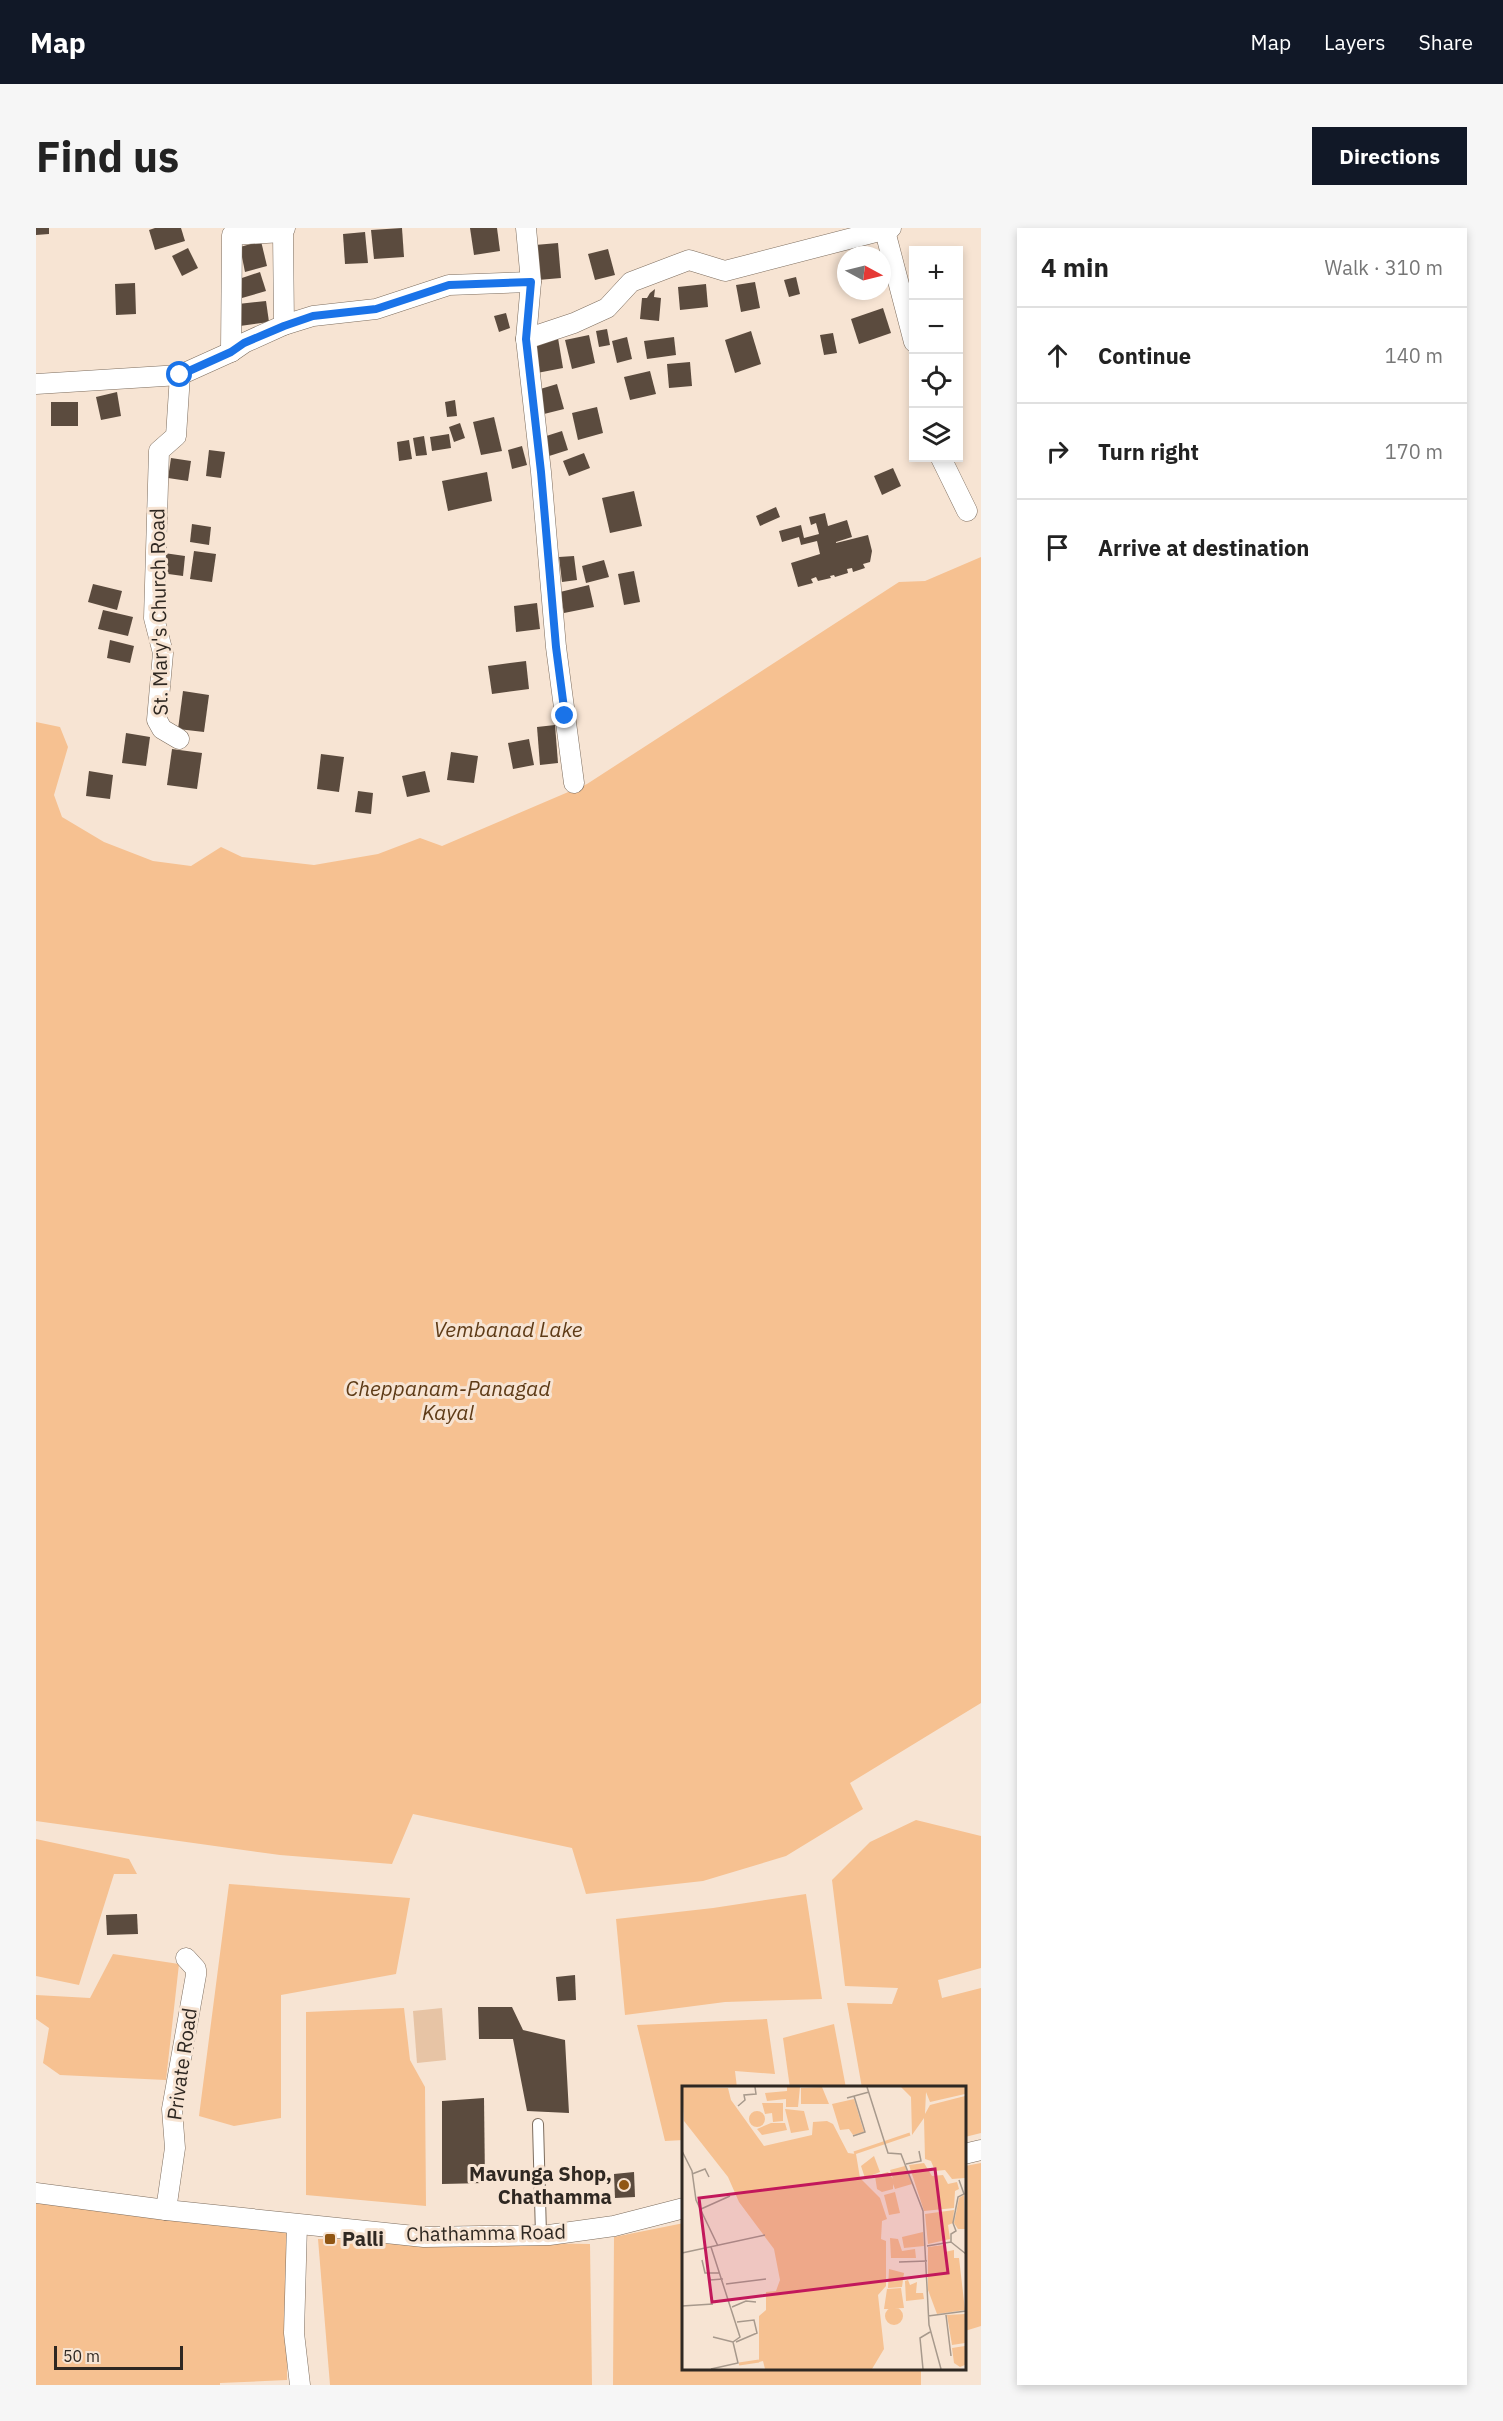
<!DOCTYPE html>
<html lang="en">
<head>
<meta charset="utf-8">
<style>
	:root { --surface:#fff; --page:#f6f6f6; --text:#222; --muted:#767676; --line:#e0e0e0; --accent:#111827 }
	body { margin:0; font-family:"IBM Plex Sans",sans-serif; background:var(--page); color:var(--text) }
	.controls { position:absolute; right:18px; top:18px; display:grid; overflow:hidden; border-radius:0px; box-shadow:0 3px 9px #0003 }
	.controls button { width:54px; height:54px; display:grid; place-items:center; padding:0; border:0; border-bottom:2px solid var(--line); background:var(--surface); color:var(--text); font:30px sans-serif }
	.compass { position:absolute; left:801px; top:18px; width:54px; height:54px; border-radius:50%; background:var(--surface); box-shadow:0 3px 9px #0003; rotate:97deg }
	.scale { position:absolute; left:18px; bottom:15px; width:129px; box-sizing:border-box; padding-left:6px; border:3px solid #2f2822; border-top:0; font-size:16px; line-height:21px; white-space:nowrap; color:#2f2822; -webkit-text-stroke:4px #f7e4d3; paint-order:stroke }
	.stop { position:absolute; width:18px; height:18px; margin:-14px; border:4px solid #1a73e8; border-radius:50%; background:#fff }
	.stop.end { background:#1a73e8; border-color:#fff; box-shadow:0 2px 6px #0008 }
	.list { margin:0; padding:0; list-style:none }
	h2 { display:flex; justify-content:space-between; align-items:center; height:78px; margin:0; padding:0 24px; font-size:26px }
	h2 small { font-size:20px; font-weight:400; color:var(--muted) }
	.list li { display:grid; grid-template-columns:39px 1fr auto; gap:18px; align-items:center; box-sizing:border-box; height:96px; padding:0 24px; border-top:2px solid var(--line) }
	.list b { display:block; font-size:22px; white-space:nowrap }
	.list em { font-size:20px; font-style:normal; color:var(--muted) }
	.icon { flex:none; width:33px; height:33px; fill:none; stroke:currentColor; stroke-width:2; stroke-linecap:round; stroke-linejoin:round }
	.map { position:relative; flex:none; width:945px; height:2157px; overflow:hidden; border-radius:0px }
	header { display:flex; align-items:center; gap:36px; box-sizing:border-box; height:84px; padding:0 30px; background:var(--accent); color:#fff }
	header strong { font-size:28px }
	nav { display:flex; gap:33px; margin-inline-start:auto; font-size:21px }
	.intro { display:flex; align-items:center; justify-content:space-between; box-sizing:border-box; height:144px; padding:0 36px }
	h1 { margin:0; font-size:42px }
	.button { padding:15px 27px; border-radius:0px; background:var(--accent); color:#fff; font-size:21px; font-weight:700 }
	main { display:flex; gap:36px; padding:0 36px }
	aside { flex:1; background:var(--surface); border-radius:0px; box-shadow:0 3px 9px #0003 }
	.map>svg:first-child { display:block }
	.green { fill:#e7c4a5 }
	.water { fill:#f6c191 }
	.building { fill:#5b4b3e }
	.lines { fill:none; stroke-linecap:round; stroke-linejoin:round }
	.lane-casing { stroke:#7d6d5e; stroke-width:12 }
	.street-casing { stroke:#7d6d5e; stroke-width:21 }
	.lane { stroke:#fff; stroke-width:10 }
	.street { stroke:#fff; stroke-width:20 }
	.route { stroke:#1a73e8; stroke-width:8 }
	.poi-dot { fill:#905613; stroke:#f7e4d3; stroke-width:2 }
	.labels { text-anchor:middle; stroke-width:6; stroke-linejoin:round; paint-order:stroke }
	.street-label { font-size:20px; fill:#2f2822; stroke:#f7e4d3 }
	.poi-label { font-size:20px; font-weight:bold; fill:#2f2822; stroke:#f7e4d3; text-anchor:end }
	.water-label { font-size:21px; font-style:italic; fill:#5e3b17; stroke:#f7e4d3 }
	.inset-river { fill:none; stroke:#f6c191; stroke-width:3 }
	.inset-road { fill:none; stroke:#a7998c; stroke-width:1.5 }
	.view { fill:#c2185b; fill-opacity:0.15; stroke:#c2185b; stroke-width:3 }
	.inset-edge { fill:none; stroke:#2f2822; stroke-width:3 }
</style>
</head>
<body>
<header>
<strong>Map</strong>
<nav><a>Map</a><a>Layers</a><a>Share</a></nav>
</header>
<div class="intro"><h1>Find us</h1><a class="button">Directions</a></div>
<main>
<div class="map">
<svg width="945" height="2157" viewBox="0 0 945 2157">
	<rect width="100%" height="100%" fill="#f7e4d3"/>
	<path class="green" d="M406 1780 410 1832 381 1835 377 1783Z"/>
	<g class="water">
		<path d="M945 329V1475L814 1555 827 1581 750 1628 667 1653 550 1666 536 1620 377 1586 356 1636 244 1627 0 1593V494L24 499 32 519 18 567 26 589 68 614 117 633 155 638 185 619 206 629 278 637 342 626 384 610 406 618 551 556 863 354 889 353Z"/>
		<path d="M880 1592 945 1608V1740L902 1752 906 1770 945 1760V1905L929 1909 928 1860H826L811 1775 856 1776 862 1760 809 1758 796 1652 834 1614Z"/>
		<path d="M0 1611 93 1631 101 1646H78L43 1757 0 1748Z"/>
		<path d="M193 1656 374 1670 360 1746 245 1767V1890L198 1898 163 1888Z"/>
		<path d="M770 1666 786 1771 689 1774 589 1787 580 1691 677 1680Z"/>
		<path d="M77 1726 143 1736 130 1852 24 1847 7 1835 13 1800 0 1791V1767L54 1770Z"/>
		<path d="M368 1780 374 1832 389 1859 390 1978 270 1967V1784Z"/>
		<path d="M731 1791 739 1846 699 1843 701 1860H648V1912L629 1913 601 1797Z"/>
		<path d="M798 1796 810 1860H754L747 1810Z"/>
		<path d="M945 1935V2098L929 2103V1938Z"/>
		<path d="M0 1975 251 2004V2152L184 2155V2157H0Z"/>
		<path d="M648 1995V2140L885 2141V2157H577L578 2009Z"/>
		<path d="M282 2011 554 2016 556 2157H294Z"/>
	</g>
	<g class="building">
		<path d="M0 0H13V6L0 7Z"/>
		<path d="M119 0H145L149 13 119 22 113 2Z"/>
		<path d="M366 0 368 29 338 31 335 2Z"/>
		<path d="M434 0H461L464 23 438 27Z"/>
		<path d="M329 4 332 35 309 36 307 6Z"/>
		<path d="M225 13 231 38 209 44 204 19Z"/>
		<path d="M522 15 525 50 502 52 499 17Z"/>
		<path d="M152 20 162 40 146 48 136 28Z"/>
		<path d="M572 21 579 47 559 52 552 26Z"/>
		<path d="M224 44 230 63 206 70 200 52Z"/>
		<path d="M760 49 764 66 753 69 748 52Z"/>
		<path d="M719 54 724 80 705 84 700 57Z"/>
		<path d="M99 55 100 86 80 87 79 56Z"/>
		<path d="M670 56 672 79 644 82 642 59Z"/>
		<path d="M619 61 618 69 625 70 623 93 604 91 606 70H611L614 65Z"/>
		<path d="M230 73 233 94 204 98 202 76Z"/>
		<path d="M847 80 855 105 823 116 815 91Z"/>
		<path d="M470 85 474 100 463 104 458 88Z"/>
		<path d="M571 101 574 117 563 119 560 103Z"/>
		<path d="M715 103 725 136 699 145 689 112Z"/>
		<path d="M797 105 801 125 788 127 784 107Z"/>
		<path d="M553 107 559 135 536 141 529 112Z"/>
		<path d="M591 109 596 131 581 135 576 113Z"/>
		<path d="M638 109 640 127 611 131 608 113Z"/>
		<path d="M522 110 527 140 501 145 495 115Z"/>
		<path d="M654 134 656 158 633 160 631 136Z"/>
		<path d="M614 143 620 166 594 172 588 149Z"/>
		<path d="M521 156 528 181 508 186 501 162Z"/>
		<path d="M81 164 85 188 65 192 60 169Z"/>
		<path d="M419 172 421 188 411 189 409 174Z"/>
		<rect x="15" y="174" width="27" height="24"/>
		<path d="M561 179 567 205 542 212 536 185Z"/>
		<path d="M458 189 466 223 445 227 437 194Z"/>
		<path d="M424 195 429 210 418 214 413 199Z"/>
		<path d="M526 203 532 222 510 229 504 210Z"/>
		<path d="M413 206 415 220 396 223 394 209Z"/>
		<path d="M388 208 391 227 380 228 377 210Z"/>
		<path d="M373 212 376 231 363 233 361 214Z"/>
		<path d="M486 218 491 237 476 241 472 222Z"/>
		<path d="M173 222 189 224 185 250 170 248Z"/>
		<path d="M548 225 554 240 533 248 527 233Z"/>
		<path d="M135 230 155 233 152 253 132 250Z"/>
		<path d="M857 240 865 258 846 267 838 248Z"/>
		<path d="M451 244 456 273 412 283 406 253Z"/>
		<path d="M598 263 606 298 574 305 566 270Z"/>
		<path d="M740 279 744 289 724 298 720 288Z"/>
		<path d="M789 285 792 298 811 292 816 309 800 314V315L832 307 836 323 834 334 827 336 829 340 817 344 816 340 811 341 812 345 799 349 798 347 794 348 795 350 782 353 780 349 775 351 777 355 762 359 755 335 784 326 781 313 765 317 763 309 746 314 743 303 765 297 768 310 783 306 780 295 775 297 773 289Z"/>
		<path d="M156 296 175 299 173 317 154 314Z"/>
		<path d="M158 323 180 326 176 354 154 351Z"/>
		<path d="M128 325 149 328 147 348 125 345Z"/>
		<path d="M538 328 541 352 526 354 523 329Z"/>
		<path d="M568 332 573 349 550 355 546 338Z"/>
		<path d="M598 343 604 374 588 377 582 346Z"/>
		<path d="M57 356 86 363 81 382 52 374Z"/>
		<path d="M553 357 558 379 528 385 524 364Z"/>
		<path d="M501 375 504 401 480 404 478 378Z"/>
		<path d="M67 382 97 389 92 408 62 401Z"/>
		<path d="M74 412 98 418 94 435 71 430Z"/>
		<path d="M490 433 493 461 456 466 452 438Z"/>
		<path d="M147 463 173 467 168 504 142 501Z"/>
		<path d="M519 497 522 535 504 537 501 499Z"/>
		<path d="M90 505 114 509 110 538 86 535Z"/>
		<path d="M493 511 498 537 477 541 472 515Z"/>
		<path d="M136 521 166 525 161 561 131 557Z"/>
		<path d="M415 524 442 528 438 555 411 552Z"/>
		<path d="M285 526 308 529 303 564 281 561Z"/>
		<path d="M53 543 77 547 74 571 50 568Z"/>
		<path d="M389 543 394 564 371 569 366 548Z"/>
		<path d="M322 563 337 565 335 586 319 584Z"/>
		<path d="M101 1686 102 1706 71 1707 70 1687Z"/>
		<path d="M539 1747 540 1772 522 1773 520 1749Z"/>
		<path d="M442 1779H476L487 1802 529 1812 533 1885 491 1883 477 1811H443Z"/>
		<path d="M448 1870 449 1955 406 1956V1873Z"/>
		<path d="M598 1944 599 1969 579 1970 578 1946Z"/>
	</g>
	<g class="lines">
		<g class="lane-casing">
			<path id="lane" d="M502 1896 505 2007"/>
		</g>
		<g class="street-casing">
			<g id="street">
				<path d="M490 0 495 54 490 111 505 244 520 419 538 555"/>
				<path d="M849 3 878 114"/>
				<path d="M248 97 247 4 249 0"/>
				<path d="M490 111 538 95 571 80 595 54 653 32 689 43 855 0"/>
				<path d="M195 124 196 7 247 4"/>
				<path d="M0 156 144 147 195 124 208 115 248 97 277 88 340 81 413 57 495 54"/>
				<path d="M905 230 931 283"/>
				<path d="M143 511 126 501 121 492 127 425 118 390 123 223 140 208 144 147"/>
				<path d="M928 1926 945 1922"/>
				<path d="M0 1965 130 1982 388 2009 513 2007 578 1998 648 1980"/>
				<path d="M130 1982 139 1920 136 1881 160 1747V1741L150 1730"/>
				<path d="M261 1997 258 2105 264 2157"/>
			</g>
		</g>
		<use href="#lane" class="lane"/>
		<use href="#street" class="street"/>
	</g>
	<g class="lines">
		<path class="route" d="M144 147 195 124 208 115 248 98 277 88 340 81 413 57 495 54 490 111 505 244 520 419 529 488"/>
	</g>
	<g class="poi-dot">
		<circle cx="588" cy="1957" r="6"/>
		<rect x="288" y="2005" width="12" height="12" rx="3"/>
	</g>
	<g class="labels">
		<g class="street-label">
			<text transform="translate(123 384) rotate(-91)" y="7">St. Mary's Church Road</text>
			<text transform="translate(146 1836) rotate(-82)" y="7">Private Road</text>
			<text transform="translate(450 2005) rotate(-1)" y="7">Chathamma Road</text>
		</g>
		<g class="poi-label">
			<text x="576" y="1953">Mavunga Shop,<tspan x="576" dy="23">Chathamma</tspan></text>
			<text x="306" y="2018" text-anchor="start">Palli</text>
		</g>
		<g class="water-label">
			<text x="472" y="1109">Vembanad Lake</text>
			<text x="412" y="1168">Cheppanam-Panagad<tspan x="412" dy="24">Kayal</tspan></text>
		</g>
	</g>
	<g transform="translate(646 1858)">
		<rect width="284" height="284" fill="#f7e4d3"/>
		<path d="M0 1 46 2 49 14 82 60 130 49 131 36 145 35 151 38 166 67 174 68 178 92 198 112 205 133 200 135 199 153 204 155V200L196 209 202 263 190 283H83L81 275 77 276V230L84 224V206L94 205 98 194 92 163 57 116 46 91 2 35ZM105 1H118L116 21H104V13L85 15 83 7 105 5ZM140 1 147 18H119V2ZM219 1H283V8L248 16 244 6 243 28 248 19 283 10V92L270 93 263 84 253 85 249 75 243 73 242 32 230 49 229 11ZM172 13 182 46 171 49 167 43 158 44 150 18ZM80 17H101V35L91 36 90 27 83 28ZM103 23 122 25 127 44 109 47ZM67 33a8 8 0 1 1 16 0a8 8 0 1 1-16 0ZM89 37H103L105 44 80 49 75 43ZM192 70 198 86 183 92 179 80ZM242 77 250 90 261 89 266 98 275 96 277 103 273 105 272 122 242 125 227 79ZM223 80 230 98 213 103 211 98V103L200 106 195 103 193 90 206 86 211 93 208 84ZM213 106 218 127 207 129 202 109ZM282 109 283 143H276L272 137 277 112ZM272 124 271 137 266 139 268 153 246 158 243 128ZM241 146 242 160 222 162 220 151ZM208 152 216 153 220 165 233 163 234 172H209ZM262 159 263 166 272 164V172H277L283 224 255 228 246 204V161ZM207 183 222 187 220 201 206 202ZM226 194 228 199 235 196 234 207H241L242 213 224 215 223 195ZM219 202 222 222 202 223 205 203ZM203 230a9 9 0 1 1 18 0a9 9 0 1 1-18 0ZM283 228V257L270 259 265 229ZM283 260V279L278 281 272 277 270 262Z" fill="#f6c191"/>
		<path class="inset-river" d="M172 67 228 48M57 278 77 275"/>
		<path class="inset-road" d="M185 1 206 67 219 68 241 125 247 239 259 283M165 12 187 6M56 20 63 14 62 9 74 8 73 1M171 50 183 46 172 10M0 65 10 85 14 114 36 160M224 78 239 75 237 65M10 88 23 83 27 91M19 123 48 110M269 156V148L274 145 271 137 276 111 282 108 277 94M269 156 284 168M245 160 269 156M0 167 83 149M20 174 23 187H37M217 176 245 175M27 189 28 194 41 193M44 198 84 193M0 220 31 218M50 221 64 215 74 216M264 229 269 270M246 230 284 225M31 251 51 256M54 256 75 247 72 234 55 236M29 283 56 277 51 256 58 251 29 161M241 283 238 252 248 246"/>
		<path class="view" d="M253 83 266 187 30 216 17 112Z"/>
		<rect width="284" height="284" class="inset-edge"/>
	</g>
</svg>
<div class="controls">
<button>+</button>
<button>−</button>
<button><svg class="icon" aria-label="locate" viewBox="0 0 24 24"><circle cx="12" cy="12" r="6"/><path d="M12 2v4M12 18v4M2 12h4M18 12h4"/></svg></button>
<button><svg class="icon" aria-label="layers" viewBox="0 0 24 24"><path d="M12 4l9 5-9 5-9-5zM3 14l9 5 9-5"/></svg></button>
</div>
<svg class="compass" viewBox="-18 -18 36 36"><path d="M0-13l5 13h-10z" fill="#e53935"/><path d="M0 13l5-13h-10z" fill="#767676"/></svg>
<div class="scale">50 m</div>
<div class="stop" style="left:144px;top:147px"></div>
<div class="stop end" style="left:529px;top:488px"></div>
</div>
<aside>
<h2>4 min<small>Walk · 310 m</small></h2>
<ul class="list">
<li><svg class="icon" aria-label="ahead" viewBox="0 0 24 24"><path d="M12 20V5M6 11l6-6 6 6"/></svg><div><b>Continue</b></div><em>140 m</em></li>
<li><svg class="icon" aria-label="right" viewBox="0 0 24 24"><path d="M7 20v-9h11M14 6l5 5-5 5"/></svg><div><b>Turn right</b></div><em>170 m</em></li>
<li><svg class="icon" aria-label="arrive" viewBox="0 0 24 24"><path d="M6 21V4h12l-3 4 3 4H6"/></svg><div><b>Arrive at destination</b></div></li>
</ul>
</aside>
</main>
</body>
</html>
